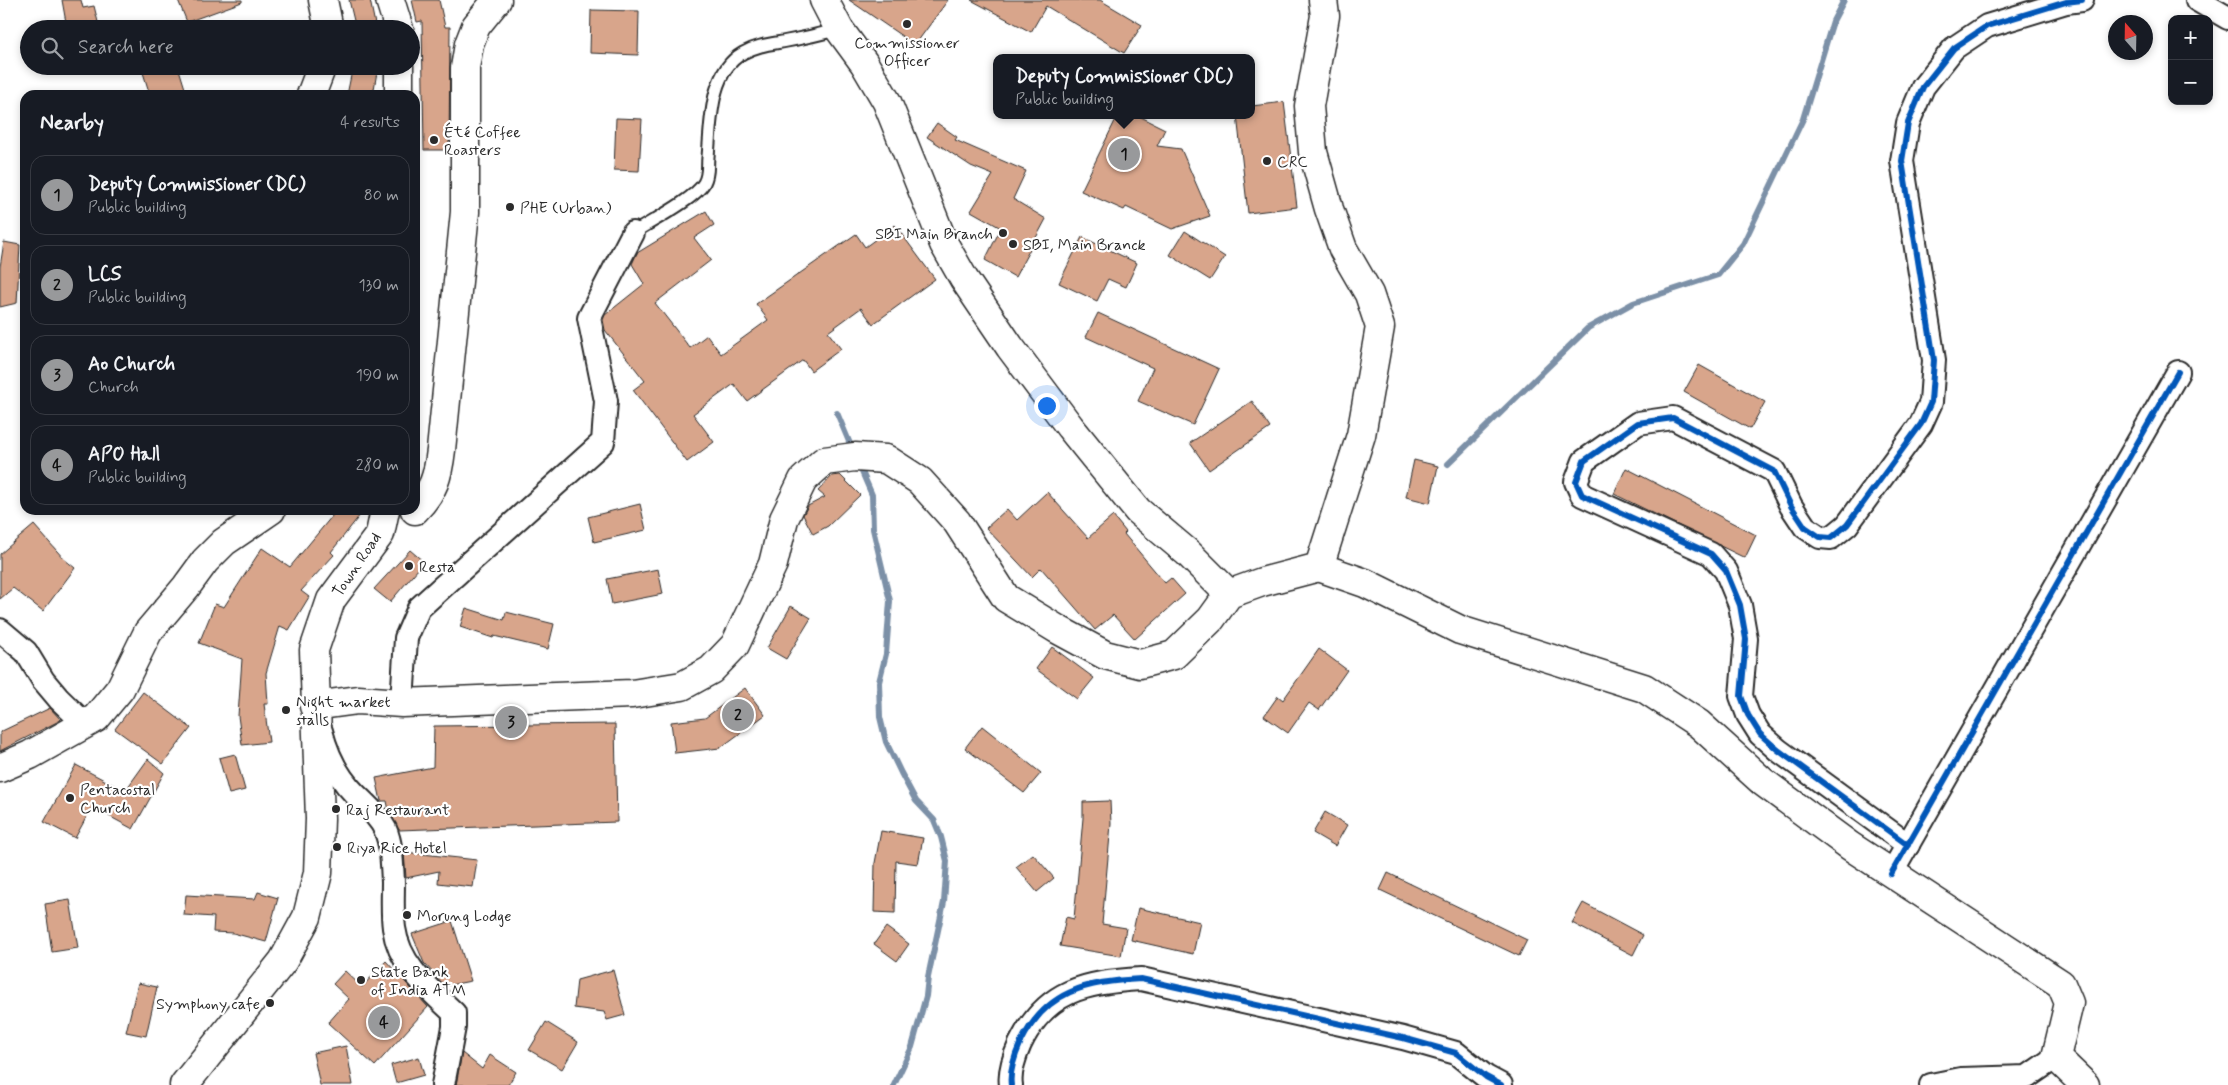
<!DOCTYPE html>
<html lang="en">
<head>
<meta charset="utf-8">
<style>
	:root { --surface:#171b24; --page:#242831; --text:#f1f3f6; --muted:#9ea1a6; --line:#363941; --accent:#98999b }
	body { margin:0; font-family:Mynerve,sans-serif; background:var(--page); color:var(--text) }
	.controls { position:absolute; right:15px; top:15px; display:grid; overflow:hidden; border-radius:10px; box-shadow:0 2px 8px #0003 }
	.controls button { width:45px; height:45px; display:grid; place-items:center; padding:0; border:0; border-bottom:1px solid var(--line); background:var(--surface); color:var(--text); font:25px sans-serif }
	.compass { position:absolute; left:2108px; top:15px; width:45px; height:45px; border-radius:50%; background:var(--surface); box-shadow:0 2px 8px #0003; rotate:340deg }
	.you { position:absolute; left:1046px; top:405px; width:18px; height:18px; margin:-12px; border:4px solid #fff; border-radius:50%; background:#1a73e8; box-shadow:0 0 0 8px #1a73e833 }
	.badge { display:grid; place-items:center; width:32px; height:32px; border-radius:50%; background:var(--accent); color:#111; font-size:16px; font-weight:700 }
	.pin { position:absolute; translate:-50% -50%; border:2px solid #fff; box-shadow:0 1px 5px #0006 }
	.popup { position:absolute; left:993px; top:54px; width:262px; height:65px; box-sizing:border-box; display:grid; place-content:center; border-radius:10px; background:var(--surface); filter:drop-shadow(0 1px 4px #0005); font-size:16px; white-space:nowrap; color:var(--muted) }
	.popup b { font-size:19px; color:var(--text) }
	.popup::after { content:''; position:absolute; left:50%; top:100%; margin-left:-10px; border:10px solid transparent; border-top-color:var(--surface) }
	.list { margin:0; padding:0; list-style:none }
	h2 { display:flex; justify-content:space-between; align-items:center; height:65px; margin:0; padding:0 20px; font-size:21px }
	h2 small { font-size:16px; font-weight:400; color:var(--muted) }
	.list li { display:grid; grid-template-columns:32px 1fr auto; gap:15px; align-items:center; box-sizing:border-box; height:80px; margin:0 10px 10px; padding:0 10px; border:1px solid var(--line); border-radius:15px }
	.list b { display:block; font-size:19px; white-space:nowrap }
	.list p { margin:0; font-size:16px; white-space:nowrap; color:var(--muted) }
	.list em { font-size:16px; font-style:normal; color:var(--muted) }
	.icon { flex:none; width:28px; height:28px; fill:none; stroke:currentColor; stroke-width:2; stroke-linecap:round; stroke-linejoin:round }
	.map { position:relative; flex:none; width:2228px; height:1085px; overflow:hidden }
	.search { position:absolute; background:var(--surface); box-shadow:0 2px 8px #0003; left:20px; top:20px; width:400px; height:55px; display:flex; align-items:center; gap:12px; box-sizing:border-box; padding:0 18px; border-radius:28px; color:var(--muted); font-size:19px }
	.panel { position:absolute; background:var(--surface); box-shadow:0 2px 8px #0003; left:20px; top:90px; width:400px; height:425px; border-radius:15px }
	.map>svg:first-child { display:block }
	.lines { fill:none; stroke-linecap:round; stroke-linejoin:round }
	.stream { stroke:#7b90a7; stroke-width:6 }
	.building { fill:#d8a58b; stroke:#2b2b2b }
	.lane-casing { stroke:#2b2b2b; stroke-width:15 }
	.street-casing { stroke:#2b2b2b; stroke-width:26 }
	.secondary-casing { stroke:#2b2b2b; stroke-width:31 }
	.highway-casing { stroke:#2b2b2b; stroke-width:31 }
	.lane { stroke:#fff; stroke-width:11 }
	.street { stroke:#fff; stroke-width:22 }
	.secondary { stroke:#fff; stroke-width:28 }
	.highway { stroke:#fff; stroke-width:28 }
	.cycleway-casing { stroke:#fff; stroke-width:9 }
	.cycleway { stroke:#0057b8; stroke-width:6 }
	.poi-dot { fill:#2b2b2b; stroke:#fff; stroke-width:2 }
	.labels { text-anchor:middle; stroke-width:4.5; stroke-linejoin:round; paint-order:stroke }
	.poi-label { font-size:16px; fill:#2b2b2b; stroke:#fff; text-anchor:start }
	.street-label { font-size:16px; fill:#2b2b2b; stroke:#fff }
</style>
</head>
<body>
<div class="map">
<svg width="2228" height="1085" viewBox="0 0 2228 1085">
	<rect width="100%" height="100%" fill="#fff"/>
	<filter id="ink" filterUnits="userSpaceOnUse"><feTurbulence type="fractalNoise" baseFrequency=".02" numOctaves="2"/><feDisplacementMap in="SourceGraphic" scale="10" xChannelSelector="R" yChannelSelector="G"/><feConvolveMatrix kernelMatrix="1 2 1 2 8 2 1 2 1" color-interpolation-filters="sRGB"/></filter>
	<g filter="url(#ink)">
		<g class="lines">
			<g class="stream">
				<path d="M837 413 853 451"/>
				<path d="M1448 464 1588 328 1633 303 1718 275 1743 244 1803 119 1833 21 1844 0"/>
				<path d="M859 465 872 495 873 529 890 601 886 654 879 682 880 717 886 742 901 773 916 801 934 820 941 837 947 861 944 902 928 977 926 996 912 1047 894 1085"/>
			</g>
		</g>
		<g class="building">
			<path d="M62 0H81L83 8 94 6 98 22 67 28Z"/>
			<path d="M178 0H242V2L187 22Z"/>
			<path d="M349 0H370L376 29H356Z"/>
			<path d="M412 0H439L445 27H450L449 150H424L422 21 417 22Z"/>
			<path d="M849 0H948L915 45Z"/>
			<path d="M971 0H1100L1142 25 1124 53 1046 6 1031 32Z"/>
			<path d="M591 10 639 11 638 55 590 53Z"/>
			<path d="M141 66H178L187 95H150Z"/>
			<path d="M353 66H378L373 95H347Z"/>
			<path d="M1284 102 1297 207 1248 213 1237 115H1252V106Z"/>
			<path d="M1118 115H1137L1165 129 1157 146 1181 149 1210 216 1172 229 1126 207 1124 210 1081 191Z"/>
			<path d="M616 118 642 119 639 171 614 170Z"/>
			<path d="M937 123 957 137 955 140 1026 171 1013 199 1046 219 1015 277 985 260 1001 228 971 211 993 175 971 166 927 137Z"/>
			<path d="M706 211 714 225 694 238 711 260 655 303 690 348 707 335 721 354 768 320 756 304 856 234 865 247 895 225 935 279 873 324 861 308 828 332 841 349 811 371 803 360 747 401 734 384 693 414 714 442 687 462 633 390 645 381 605 330 603 320 605 315 644 284 632 264 637 253Z"/>
			<path d="M1185 231 1225 257 1210 280 1170 255Z"/>
			<path d="M1082 237 1137 263 1126 287 1108 279 1097 301 1059 283Z"/>
			<path d="M4 242 20 245 17 303 0 307V267Z"/>
			<path d="M1098 313 1219 369 1193 425 1138 401 1153 368 1086 337Z"/>
			<path d="M1699 365 1765 402 1750 429 1684 392Z"/>
			<path d="M1252 401 1270 428 1209 470 1190 443Z"/>
			<path d="M1414 460 1438 466 1430 503 1406 497Z"/>
			<path d="M1626 468 1756 535 1745 558 1614 494Z"/>
			<path d="M840 475 860 495 828 526 813 534 803 515 808 506 825 497 818 491 832 476Z"/>
			<path d="M1047 492 1088 538 1113 516 1126 532 1124 534 1165 583 1171 578 1185 594 1135 639 1113 615 1095 630 1041 568 1032 577 986 528 1007 509 1017 520Z"/>
			<path d="M640 504 646 530 594 542 588 517Z"/>
			<path d="M337 510H364L331 552 334 555 301 591 309 597 289 630 280 626 266 673 268 704H264L269 742 242 745 238 716 242 659 199 643 215 604 224 607 262 548 290 567Z"/>
			<path d="M34 525 64 559 75 568 43 611 13 588 0 599V554Z"/>
			<path d="M410 550 424 562 390 602 374 589Z"/>
			<path d="M658 569 663 594 612 604 607 579Z"/>
			<path d="M791 606 811 618 786 659 767 648Z"/>
			<path d="M466 608 504 620 506 612 554 624 548 649 494 636 493 638 460 627Z"/>
			<path d="M1052 647 1094 678 1077 699 1036 669Z"/>
			<path d="M1319 649 1347 670 1319 710 1309 703 1288 733 1264 716 1278 696 1283 700Z"/>
			<path d="M745 688 765 715 720 748 675 753 671 722 705 718Z"/>
			<path d="M143 692 191 728 163 764 115 729Z"/>
			<path d="M50 708 61 720 0 751V732Z"/>
			<path d="M615 724 617 822 399 830 389 811 387 801H381L376 778 433 767 434 726Z"/>
			<path d="M982 726 1041 773 1024 793 965 748Z"/>
			<path d="M235 754 245 790 229 794 219 758Z"/>
			<path d="M148 759 164 773 133 829 92 807 75 838 44 822 76 765 125 791Z"/>
			<path d="M1110 801 1111 824 1102 924 1126 928 1121 956 1060 946 1066 917 1074 919 1083 818V802Z"/>
			<path d="M1325 812 1347 825 1335 846 1313 833Z"/>
			<path d="M881 831 923 838 918 864 896 861 895 913 874 912 875 863Z"/>
			<path d="M404 852 477 860 473 887 438 883 439 871 406 878Z"/>
			<path d="M1033 854 1054 878 1037 892 1016 867Z"/>
			<path d="M1388 873 1527 940 1519 956 1380 890Z"/>
			<path d="M258 892 278 898 266 942 233 933 213 932 214 917 184 915 186 895 255 899Z"/>
			<path d="M70 900 78 948 52 952 45 904Z"/>
			<path d="M1583 903 1643 935 1633 955 1572 923Z"/>
			<path d="M1138 908 1200 922 1193 954 1131 940Z"/>
			<path d="M452 921 471 981 445 986 424 963 412 934Z"/>
			<path d="M886 927 909 944 897 961 874 944Z"/>
			<path d="M386 961 428 1007 375 1066 328 1023 349 999 333 984 345 971 362 987Z"/>
			<path d="M613 970 625 1015 607 1020 604 1012 574 1008 577 980Z"/>
			<path d="M138 983 157 987 146 1036 126 1032Z"/>
			<path d="M546 1022 578 1042 562 1069 529 1050Z"/>
			<path d="M346 1046 353 1085H320L313 1053Z"/>
			<path d="M462 1053 482 1069 490 1055 516 1072 508 1085H456Z"/>
			<path d="M419 1057 424 1075 396 1083 391 1065Z"/>
		</g>
		<g class="lines">
			<g class="lane-casing">
				<path id="lane" d="M633 233C650 222 695 199 704 183 709 174 707 167 708 157 711 124 709 72 743 53 757 45 771 44 787 41 804 38 821 34 839 29"/>
			</g>
			<g class="street-casing">
				<g id="street">
					<path d="M2197 0 2228 18"/>
					<path d="M0 630 26 652 43 680 59 699 85 724"/>
					<path d="M402 703 406 638 419 608 603 442 606 401 589 318 633 233"/>
					<path d="M321 731C327 755 338 777 355 794 366 805 378 815 385 829 392 845 392 865 393 882 393 897 392 913 394 928 399 965 429 989 454 1013V1027L443 1085"/>
					<path d="M1908 845 1778 750 1760 734 1748 715 1741 696 1746 639 1740 605 1726 571 1711 554 1582 495 1576 482 1584 461 1638 423 1673 418 1774 471 1791 506 1805 527 1820 537 1831 538 1847 525 1921 424 1931 402 1934 360 1902 161 1908 123 1923 87 1954 48 1987 26 2066 2 2082 0"/>
					<path d="M1891 874 2178 372"/>
					<path d="M1011 1085C1009 1073 1015 1055 1020 1044 1046 990 1086 982 1141 979L1403 1038 1456 1053 1486 1077 1501 1085"/>
					<path d="M1931 1085 1961 1079 2027 1077 2056 1057"/>
				</g>
			</g>
			<g class="secondary-casing">
				<g id="secondary">
					<path d="M323 0 329 29"/>
					<path d="M824 0 839 29 864 63 887 102 944 244 964 279 1010 347 1070 427 1138 511 1188 553 1229 594"/>
					<path d="M311 95 322 66"/>
					<path d="M415 510C434 491 438 476 441 450L465 212V68L469 44 476 26 497 0"/>
					<path d="M1319 567 1365 583 1460 630 1644 688 1699 724 1763 782 1850 846 2061 984 2069 1003 2056 1057 2085 1085"/>
					<path d="M0 768 30 755 96 718 120 689 148 632 186 587 205 561 224 542 271 510"/>
				</g>
			</g>
			<g class="highway-casing">
				<g id="highway">
					<path d="M390 0 399 29"/>
					<path d="M399 95V66"/>
					<path d="M314 706 358 700 402 703 632 694 682 686 711 670 735 645 773 564 784 519 803 480 824 461 855 457 886 459 920 481 957 522 1006 598 1057 629 1105 655 1140 664 1174 655 1211 619 1229 594 1262 582 1319 567 1361 435 1380 327 1369 294 1343 249 1329 209 1313 152 1309 106 1325 16 1323 0"/>
					<path d="M184 1085 283 961 307 917 318 873 320 819 314 650 331 600 380 534 385 510"/>
				</g>
			</g>
			<use href="#lane" class="lane"/>
			<use href="#street" class="street"/>
			<use href="#secondary" class="secondary"/>
			<use href="#highway" class="highway"/>
			<g class="cycleway-casing">
				<g id="cycleway">
					<path d="M1908 845 1778 750 1760 734 1748 715 1741 696 1746 639 1740 605 1726 571 1711 554 1582 495 1576 482 1584 461 1638 423 1673 418 1774 471 1791 506 1805 527 1820 537 1831 538 1847 525 1921 424 1931 402 1934 360 1902 161 1908 123 1923 87 1954 48 1987 26 2066 2 2082 0"/>
					<path d="M1891 874 2178 372"/>
					<path d="M1011 1085C1009 1073 1015 1055 1020 1044 1046 990 1086 982 1141 979L1403 1038 1456 1053 1486 1077 1501 1085"/>
				</g>
			</g>
			<use href="#cycleway" class="cycleway"/>
		</g>
	</g>
	<g class="poi-dot">
		<circle cx="907" cy="24" r="5"/>
		<circle cx="434" cy="140" r="5"/>
		<circle cx="1267" cy="161" r="5"/>
		<circle cx="510" cy="207" r="5"/>
		<circle cx="1003" cy="233" r="5"/>
		<circle cx="1013" cy="244" r="5"/>
		<circle cx="409" cy="566" r="5"/>
		<circle cx="286" cy="710" r="5"/>
		<circle cx="70" cy="798" r="5"/>
		<circle cx="336" cy="809" r="5"/>
		<circle cx="337" cy="847" r="5"/>
		<circle cx="407" cy="915" r="5"/>
		<circle cx="361" cy="980" r="5"/>
		<circle cx="270" cy="1003" r="5"/>
	</g>
	<g class="labels">
		<g class="poi-label">
			<text x="907" y="48" text-anchor="middle">Commissioner<tspan x="907" dy="18">Officer</tspan></text>
			<text x="444" y="137">Été Coffee<tspan x="444" dy="18">Roasters</tspan></text>
			<text x="1277" y="167">CRC</text>
			<text x="520" y="213">PHE (Urban)</text>
			<text x="993" y="239" text-anchor="end">SBI Main Branch</text>
			<text x="1023" y="250">SBI, Main Branck</text>
			<text x="419" y="572">Resta</text>
			<text x="296" y="707">Night market<tspan x="296" dy="18">stalls</tspan></text>
			<text x="80" y="795">Pentacostal<tspan x="80" dy="18">Church</tspan></text>
			<text x="346" y="815">Raj Restaurant</text>
			<text x="347" y="853">Riya Rice Hotel</text>
			<text x="417" y="921">Morung Lodge</text>
			<text x="371" y="977">State Bank<tspan x="371" dy="18">of India ATM</tspan></text>
			<text x="260" y="1009" text-anchor="end">Symphony cafe</text>
		</g>
		<g class="street-label">
			<text transform="translate(356 564) rotate(-56)" y="6">Town Road</text>
		</g>
	</g>
</svg>
<div class="controls">
<button>+</button>
<button>−</button>
</div>
<svg class="compass" viewBox="-18 -18 36 36"><path d="M0-13l5 13h-10z" fill="#e53935"/><path d="M0 13l5-13h-10z" fill="#9ea1a6"/></svg>
<div class="you"></div>
<div class="pin badge" style="left:1124px;top:154px">1</div>
<div class="popup"><b>Deputy Commissioner (DC)</b>Public building</div>
<div class="pin badge" style="left:738px;top:715px">2</div>
<div class="pin badge" style="left:511px;top:722px">3</div>
<div class="pin badge" style="left:384px;top:1022px">4</div>
<div class="search"><svg class="icon" aria-label="search" viewBox="0 0 24 24"><circle cx="10" cy="10" r="6"/><path d="M15 15l6 6"/></svg>Search here</div>
<section class="panel">
<h2>Nearby<small>4 results</small></h2>
<ul class="list">
<li><span class="badge">1</span><div><b>Deputy Commissioner (DC)</b><p>Public building</p></div><em>80 m</em></li>
<li><span class="badge">2</span><div><b>LCS</b><p>Public building</p></div><em>130 m</em></li>
<li><span class="badge">3</span><div><b>Ao Church</b><p>Church</p></div><em>190 m</em></li>
<li><span class="badge">4</span><div><b>APO Hall</b><p>Public building</p></div><em>280 m</em></li>
</ul>
</section>
</div>
</body>
</html>
